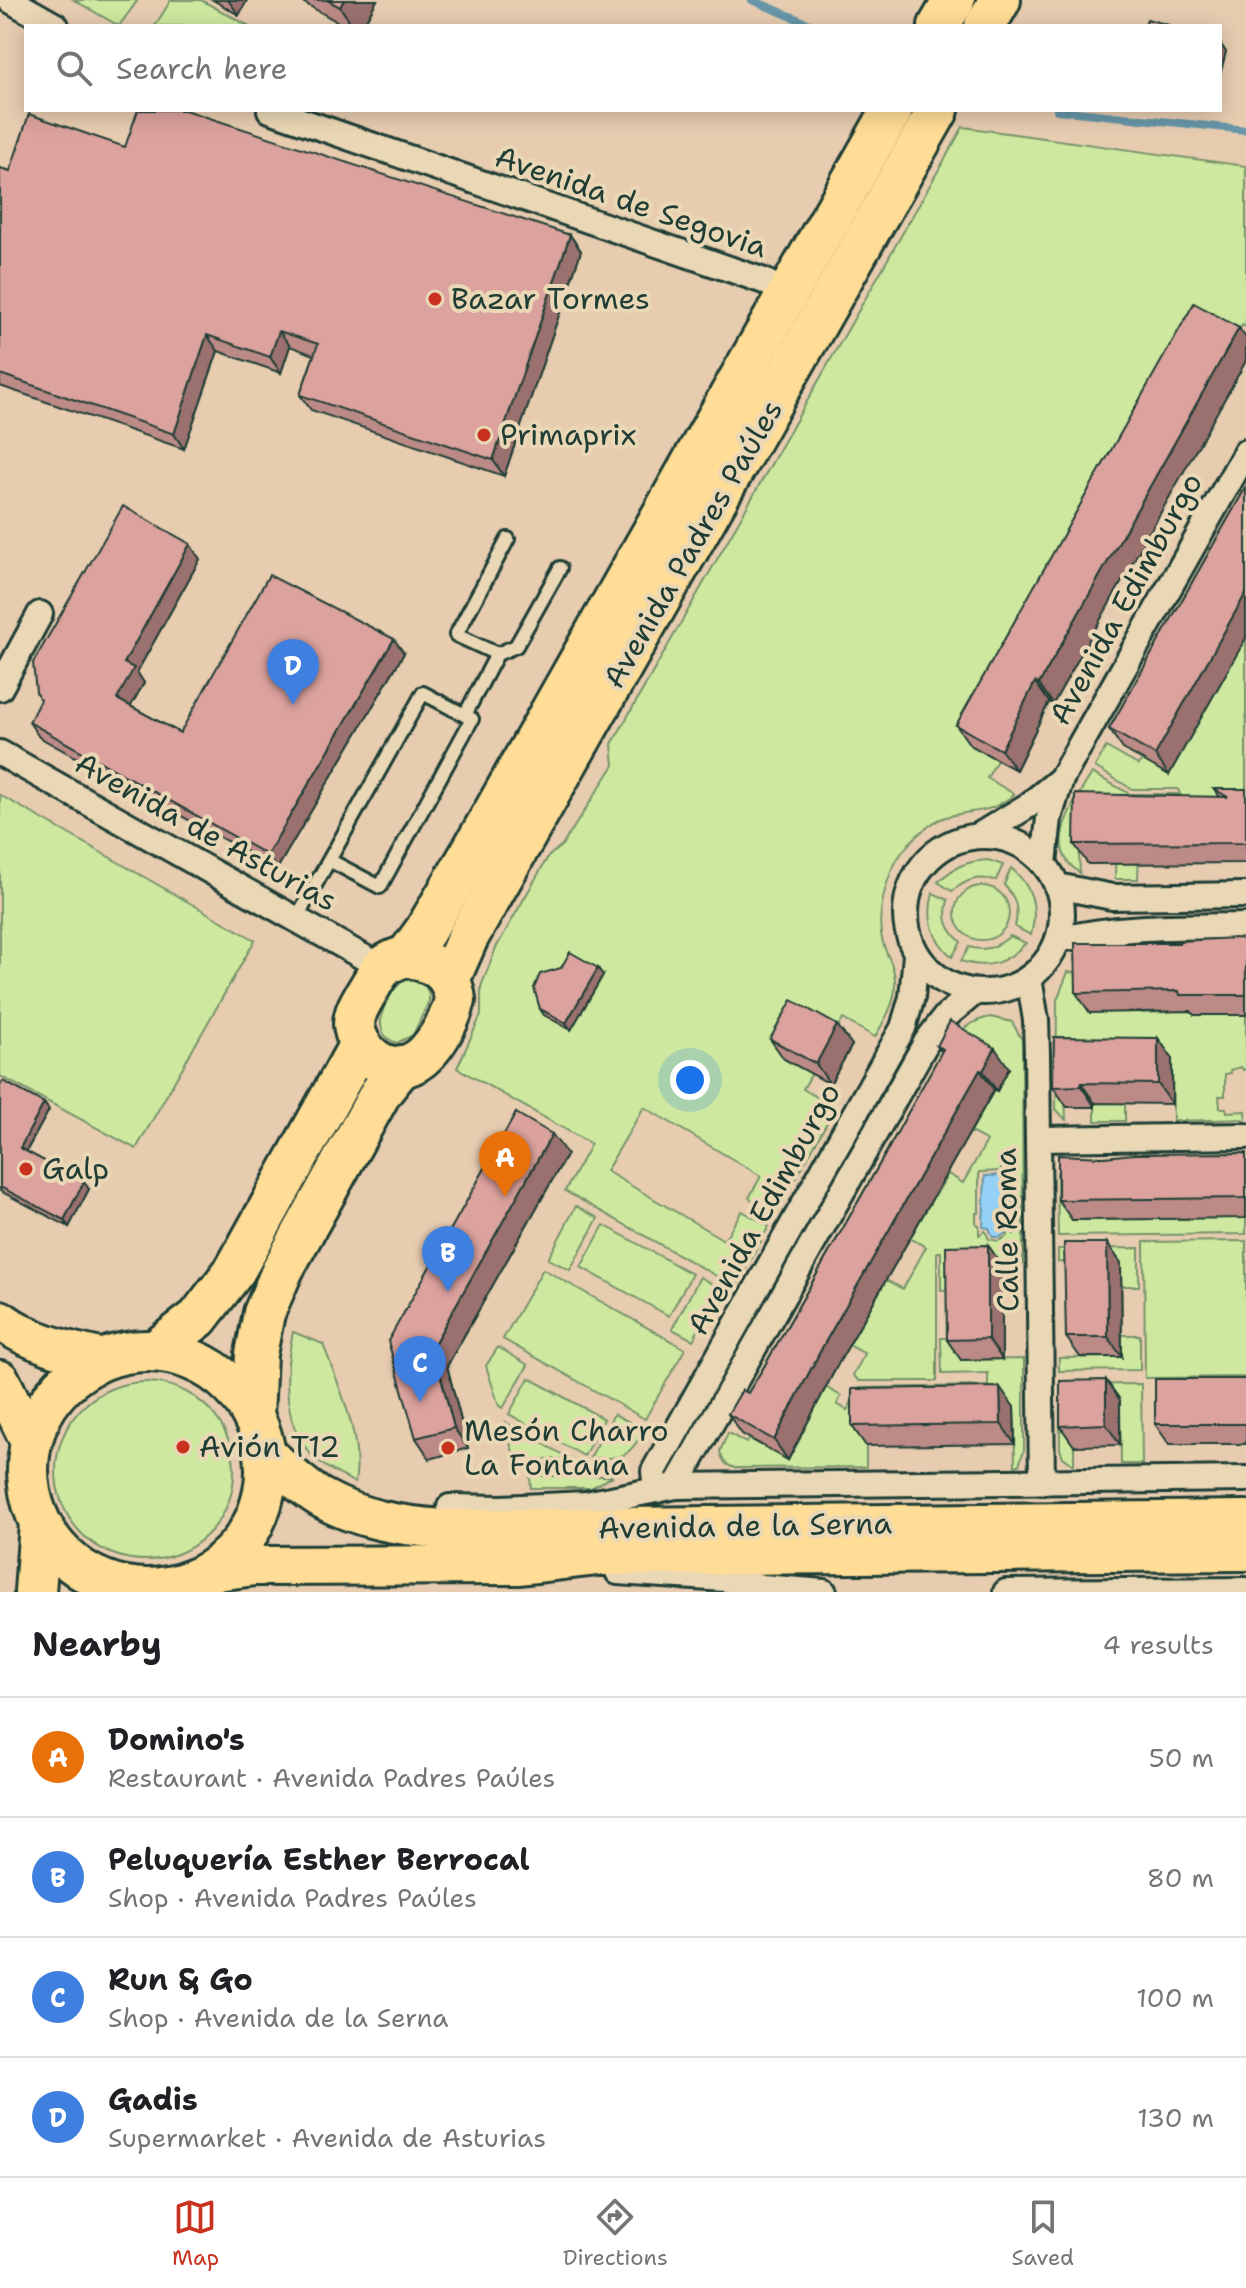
<!DOCTYPE html>
<html lang="en">
<head>
<meta charset="utf-8">
<style>
	:root { --surface:#fff; --page:#f2f2f2; --text:#202124; --muted:#757577; --line:#e0e0e0; --accent:#c8321e }
	body { margin:0; font-family:"Shantell Sans",sans-serif; background:var(--page); color:var(--text) }
	.you { position:absolute; left:690px; top:1080px; width:28px; height:28px; margin:-20px; border:6px solid #fff; border-radius:50%; background:#1a73e8; box-shadow:0 0 0 12px #1a73e833 }
	.badge { display:grid; place-items:center; width:52px; height:52px; border-radius:50%; background:var(--accent); color:#fff; font-size:26px; font-weight:700 }
	.pin { position:absolute; translate:-50% -66px; filter:drop-shadow(0 2px 4px #0008) }
	.pin::after { content:''; position:absolute; top:42px; width:28px; height:24px; background:inherit; clip-path:polygon(0 0,100% 0,50% 100%) }
	.list { margin:0; padding:0; list-style:none }
	h2 { display:flex; justify-content:space-between; align-items:center; height:104px; margin:0; padding:0 32px; font-size:34px }
	h2 small { font-size:26px; font-weight:400; color:var(--muted) }
	.list li { display:grid; grid-template-columns:52px 1fr auto; gap:24px; align-items:center; box-sizing:border-box; height:120px; padding:0 32px; border-top:2px solid var(--line) }
	.list b { display:block; font-size:30px; white-space:nowrap }
	.list p { margin:0; font-size:26px; white-space:nowrap; color:var(--muted) }
	.list em { font-size:26px; font-style:normal; color:var(--muted) }
	.icon { flex:none; width:44px; height:44px; fill:none; stroke:currentColor; stroke-width:2; stroke-linecap:round; stroke-linejoin:round }
	.map { position:relative; flex:none; width:1246px; height:1592px; overflow:hidden }
	.search { position:absolute; background:var(--surface); box-shadow:0 4px 20px #0003; left:24px; right:24px; top:24px; height:88px; display:flex; align-items:center; gap:20px; box-sizing:border-box; padding:0 28px; border-radius:0px; color:var(--muted); font-size:30px }
	.sheet { height:584px; background:var(--surface) }
	nav { display:flex; justify-content:space-around; align-items:center; box-sizing:border-box; height:112px; border-top:2px solid var(--line); background:var(--surface); font-size:22px; color:var(--muted) }
	nav a { display:grid; justify-items:center; gap:4px }
	nav .on { color:var(--accent) }
	.map>svg:first-child { display:block }
	.green { fill:#cee99f; stroke:#76936a; stroke-width:2; fill-rule:evenodd }
	.water { fill:#95d1f6; stroke:#6696a8; stroke-width:2 }
	.lines { fill:none; stroke-linecap:round; stroke-linejoin:round }
	.stream { stroke:#6696a8; stroke-width:8 }
	.service-casing { stroke:#1f3d34; stroke-width:18 }
	.minor-casing { stroke:#1f3d34; stroke-width:30 }
	.primary-casing { stroke:#1f3d34; stroke-width:44 }
	.trunk-casing { stroke:#1f3d34; stroke-width:46 }
	.service { stroke:#ead7b5; stroke-width:12 }
	.minor { stroke:#ead7b5; stroke-width:24 }
	.primary { stroke:#ffdd96; stroke-width:38 }
	.trunk { stroke:#ffdd96; stroke-width:40 }
	.wall { fill:#bd8b87; stroke:#1f3d34; stroke-width:2 }
	.shaded-wall { fill:#9a716e; stroke:#1f3d34; stroke-width:2 }
	.building { fill:#dca29d; stroke:#1f3d34; stroke-width:2 }
	.poi-dot { fill:#c8321e; stroke:#ead7b5; stroke-width:3 }
	.labels { text-anchor:middle; stroke-width:8; stroke-linejoin:round; paint-order:stroke }
	.street-label { font-size:30px; fill:#1f3d34; stroke:#ead7b5 }
	.poi-label { font-size:30px; fill:#1f3d34; stroke:#ead7b5; text-anchor:start }
</style>
</head>
<body>
<div class="map">
<svg width="1246" height="1592" viewBox="0 0 1246 1592">
	<rect width="100%" height="100%" fill="#e7ccb0"/>
	<filter id="ink" filterUnits="userSpaceOnUse"><feTurbulence type="fractalNoise" baseFrequency=".0125" numOctaves="2"/><feDisplacementMap in="SourceGraphic" scale="16" xChannelSelector="R" yChannelSelector="G"/><feConvolveMatrix kernelMatrix="1 2 1 2 8 2 1 2 1" color-interpolation-filters="sRGB"/></filter>
	<g filter="url(#ink)">
		<g class="green">
			<path d="M74 0H135L137 1 119 26Z"/>
			<path d="M171 0H201L249 26H155Z"/>
			<path d="M963 127 1246 166V327L1242 325 1235 338 987 778 1014 794C991 815 973 809 946 817 931 821 912 839 903 851 887 871 876 914 882 939 886 957 896 965 895 986 895 1004 884 1021 875 1037L843 1019 803 1089 835 1108 776 1214 749 1198 761 1176 644 1107 606 1171 724 1240 742 1211 769 1226 736 1287 565 1191 591 1144 457 1068 481 1015V987L496 948 548 857 563 844 614 765 612 744Z"/>
			<path d="M1246 638V850L1140 815 1138 879H1115L1116 815 1088 854 1079 855 1080 873C1040 847 1075 802 1092 773L1130 794H1180L1178 789H1132L1095 767 1106 747 1138 765Z"/>
			<path d="M0 795 255 940 136 1149 0 1076Z"/>
			<path d="M988 860 1003 865 996 880C977 876 968 879 952 891L938 882C954 867 966 861 988 860Z"/>
			<path d="M1011 868C1033 887 1038 907 1031 935L1015 927C1019 909 1016 897 1004 885Z"/>
			<circle cx="982" cy="913" r="27"/>
			<path d="M933 893 948 900C943 918 947 929 961 942L952 957C932 938 926 920 933 893Z"/>
			<path d="M1010 936 1026 943C1006 963 989 970 961 961L969 947C986 952 997 947 1010 936Z"/>
			<path d="M1068 972 1089 973 1142 1013 1168 1012V975L1246 974V1069L1243 1070 1241 1067 1230 1070 1231 1073 1225 1074V1096H1219L1220 1108H1226L1227 1112 1246 1111V1119L1173 1121 1172 1059 1125 1060V1121H1095V1058L1065 1096 1066 1120 1056 1109 1057 1000Z"/>
			<path d="M409 978 425 984 429 995V1001L413 1035 397 1043C364 1034 389 985 409 978Z"/>
			<path d="M990 1017 1012 1022 1022 1040 1023 1264 960 1266V1289L941 1290V1252H937V1381H859L853 1375 865 1354 849 1345 886 1280 903 1289 926 1247 910 1238 923 1215 881 1164 936 1195 948 1174 963 1183 987 1141 971 1132 983 1109 930 1079C947 1050 954 1024 990 1017ZM1001 1164H1014L1017 1189 1015 1190 1014 1234 1009 1230 1006 1237 998 1241 989 1239 985 1231 979 1235V1225L976 1224V1213H979V1172L1001 1171Z"/>
			<path d="M1118 1156 1142 1219H1188L1189 1156 1246 1218V1234L1058 1236 1057 1174 1060 1164 1072 1220H1118Z"/>
			<path d="M576 1206 598 1218 570 1270 548 1259Z"/>
			<path d="M604 1225 692 1274 669 1316 581 1267Z"/>
			<path d="M1246 1241V1377L1145 1378 1144 1242Z"/>
			<path d="M1139 1248V1286H1121L1079 1263 1058 1262V1249Z"/>
			<path d="M543 1269 685 1349 645 1419 503 1339Z"/>
			<path d="M700 1277 721 1289 693 1340 672 1329Z"/>
			<path d="M293 1332 323 1344C339 1387 363 1437 355 1483 343 1476 329 1470 318 1461 281 1430 284 1374 293 1332Z"/>
			<path d="M1122 1335H1140V1370L1059 1371V1358L1122 1357Z"/>
			<path d="M941 1338H960L961 1360 1024 1359V1450L1019 1465 1015 1466 1014 1407 866 1409V1467L735 1468C725 1465 722 1460 720 1451L728 1433 746 1443 750 1439 788 1460 801 1437 745 1403 825 1387 841 1396 837 1404 847 1410 860 1388 988 1386V1373L942 1374Z"/>
			<path d="M498 1347 528 1365 503 1408 499 1406 486 1366Z"/>
			<path d="M529 1378 604 1419 584 1456 509 1414Z"/>
			<circle cx="145" cy="1471" r="89"/>
			<path d="M1141 1384 1142 1464H1121L1120 1401H1074V1465L1063 1457 1060 1449V1385Z"/>
			<path d="M614 1414 644 1430C627 1460 623 1458 590 1458Z"/>
			<path d="M505 1422 570 1459 515 1460Z"/>
			<path d="M530 1476H613L591 1488H531Z"/>
		</g>
		<path class="water" d="M1012 1175V1224L1007 1226 1006 1233 1000 1237H993L989 1228 983 1227 985 1176Z"/>
		<g class="lines">
			<g class="stream">
				<path d="M752 0 814 26"/>
				<path d="M1057 110 1246 130"/>
			</g>
			<g class="service-casing">
				<g id="service">
					<path d="M508 539 456 635 497 654 516 646 560 568"/>
					<path d="M465 715 497 654"/>
					<path d="M296 919 423 693 472 719 380 887 329 860"/>
				</g>
			</g>
			<g class="minor-casing">
				<g id="minor">
					<path d="M10 0 56 26"/>
					<path d="M270 110 764 281 788 294"/>
					<path d="M0 688 40 614"/>
					<path d="M0 753 381 967"/>
					<path d="M980 835 1029 805 1061 779"/>
					<circle cx="984" cy="914" r="78"/>
					<path d="M1044 863 1049 818 1061 779 1246 452"/>
					<path d="M1057 886 1112 897 1246 895"/>
					<path d="M1058 940C1120 925 1182 927 1246 926"/>
					<path d="M1029 978 1036 1020 1037 1055 1042 1482"/>
					<path d="M1039 1139 1246 1136"/>
					<path d="M676 1486 927 1041 946 1016 975 992"/>
					<path d="M656 1490 654 1471 903 1028 912 997 916 955"/>
					<path d="M450 1507 501 1508 586 1504 676 1486 1246 1479"/>
					<path d="M618 1572 725 1579 762 1587 824 1592"/>
					<path d="M1006 1592 1246 1590"/>
				</g>
			</g>
			<g class="primary-casing">
				<g id="primary">
					<path d="M0 1320C31 1343 67 1351 104 1359"/>
					<path d="M0 1380 31 1443"/>
					<path d="M265 1453C283 1468 303 1488 323 1499 361 1520 402 1526 444 1529L1246 1520"/>
					<path d="M209 1572 255 1566 520 1565 598 1556 1246 1551"/>
				</g>
			</g>
			<g class="trunk-casing">
				<g id="trunk">
					<path d="M939 26 954 0"/>
					<path d="M985 26 1000 0"/>
					<path d="M407 956 425 931 473 849 892 110"/>
					<path d="M407 956C433 963 452 970 455 1000 450 1021 432 1055 411 1064 384 1076 356 1050 354 1024 354 1012 362 1000 368 990 381 968 382 963 407 956Z"/>
					<path d="M450 978 468 937 938 110"/>
					<path d="M155 1351 198 1318 235 1270 359 1046"/>
					<circle cx="147" cy="1470" r="119"/>
					<path d="M253 1416 256 1354 264 1313 283 1269 381 1092 402 1066"/>
					<path d="M35 1592 40 1523"/>
				</g>
			</g>
			<use href="#service" class="service"/>
			<use href="#minor" class="minor"/>
			<use href="#primary" class="primary"/>
			<use href="#trunk" class="trunk"/>
		</g>
		<g class="wall">
			<path d="M213 0H247L239 15Z"/>
			<path d="M299 0H377L363 26H345Z"/>
			<path d="M125 147 570 235 581 251 504 476 311 410 300 395 314 355 290 346 281 373 218 351 184 449 0 386V168L10 171Z"/>
			<path d="M1239 328 1053 704 1049 702 1016 770 970 745 956 725Z"/>
			<path d="M1246 487 1169 775 1123 749 1109 729Z"/>
			<path d="M200 559 137 672 144 683 130 706 180 733 404 653 277 869 39 737 29 722Z"/>
			<path d="M1214 789H1246V863L1088 864 1074 844 1220 797Z"/>
			<path d="M1246 939V1015H1194L1191 1011 1090 1013 1076 993 1179 943Z"/>
			<path d="M603 975 571 1030 544 1015 540 1009Z"/>
			<path d="M837 1025 852 1045 830 1084 784 1059 770 1039Z"/>
			<path d="M1158 1038 1172 1058V1104L1095 1103V1107H1067L1053 1087Z"/>
			<path d="M937 1046 1009 1068 997 1091 994 1090 837 1366 788 1460 742 1434 728 1414 748 1393 765 1365 887 1151 942 1052Z"/>
			<path d="M0 1086 44 1103 49 1110 26 1152 89 1189 69 1227 0 1191Z"/>
			<path d="M516 1113 567 1154 447 1366 468 1448 430 1459 416 1438Z"/>
			<path d="M1246 1153V1218L1072 1220 1058 1200 1104 1157Z"/>
			<path d="M1107 1243 1121 1263 1122 1357H1080L1066 1337Z"/>
			<path d="M1002 1265V1359L961 1360 947 1340Z"/>
			<path d="M1246 1379V1444H1169L1155 1424Z"/>
			<path d="M1106 1380 1120 1400V1445L1074 1446 1060 1426Z"/>
			<path d="M1014 1407 1015 1444 866 1446 852 1426Z"/>
		</g>
		<g class="shaded-wall">
			<path d="M228 0H247L239 15Z"/>
			<path d="M344 0H377L363 26H353L340 7Z"/>
			<path d="M1220 43 1226 52 1220 75Z"/>
			<path d="M570 235 581 251 504 476 493 460Z"/>
			<path d="M1239 328 1246 338V361L1053 704 1039 684Z"/>
			<path d="M279 331 290 346 281 373 270 357Z"/>
			<path d="M207 335 218 351 184 449 174 434Z"/>
			<path d="M190 544 200 559 137 672 144 683 127 713 117 699 124 663Z"/>
			<path d="M1246 593V638L1169 775 1155 755Z"/>
			<path d="M394 639 404 653 277 869 267 855Z"/>
			<path d="M1035 682 1049 702 1016 770 1001 750Z"/>
			<path d="M598 968 603 975 571 1030 566 1023Z"/>
			<path d="M837 1025 852 1045 830 1084 816 1064Z"/>
			<path d="M1158 1038 1172 1058V1104L1158 1084Z"/>
			<path d="M995 1048 1009 1068 997 1091 983 1071Z"/>
			<path d="M980 1070 994 1090 837 1366 788 1460 774 1440 823 1346Z"/>
			<path d="M1081 1083 1095 1103V1107L1081 1086Z"/>
			<path d="M44 1103 49 1110 24 1155 20 1148Z"/>
			<path d="M552 1134 567 1154 447 1366 468 1448 454 1428 433 1346Z"/>
			<path d="M84 1182 89 1189 69 1227 64 1220Z"/>
			<path d="M1107 1243 1121 1263 1122 1357 1108 1337Z"/>
			<path d="M988 1245 1002 1265V1359L988 1339Z"/>
			<path d="M1106 1380 1120 1400V1445L1106 1424Z"/>
			<path d="M1000 1387 1014 1407 1015 1444 1001 1424Z"/>
		</g>
		<g class="building">
			<path d="M327 0H344L340 7Z"/>
			<path d="M1147 19 1172 26H1145Z"/>
			<path d="M138 110H185L570 235 493 460 300 395 318 344 279 331 270 357 207 335 174 434 0 374V168L10 171 29 114 125 147Z"/>
			<path d="M1194 303 1239 328 1039 684 1035 682 1001 750 956 725Z"/>
			<path d="M1246 487V593L1155 755 1109 729Z"/>
			<path d="M123 506 190 544 124 663 134 668 117 699 180 733 269 575 394 639 267 855 29 722 40 700 36 692 33 663Z"/>
			<path d="M1214 789H1246V843L1074 844 1075 794 1228 797Z"/>
			<path d="M1235 938 1246 939V995H1180L1179 991 1076 993 1075 943H1179V941Z"/>
			<path d="M570 952 598 968 566 1023 540 1009 534 988 540 974 561 968Z"/>
			<path d="M792 1000 837 1025 816 1064 770 1039Z"/>
			<path d="M950 1021 995 1048 983 1071 980 1070 823 1346 774 1440 728 1414 742 1390 748 1393 765 1365 887 1151 943 1049 937 1046Z"/>
			<path d="M1054 1037 1158 1038V1084L1081 1083V1086L1053 1087Z"/>
			<path d="M3 1081 44 1103 20 1148 84 1182 64 1220 0 1187V1086Z"/>
			<path d="M516 1113 552 1134 433 1346 454 1428 416 1438 388 1341Z"/>
			<path d="M1246 1153V1198L1058 1200V1155L1104 1157 1134 1154Z"/>
			<path d="M1064 1243H1107L1108 1337H1066Z"/>
			<path d="M988 1245V1339L947 1340 946 1246Z"/>
			<rect x="1155" y="1379" width="91" height="45"/>
			<path d="M1106 1380V1424L1060 1426V1381Z"/>
			<path d="M1000 1387 1001 1424 852 1426V1389Z"/>
		</g>
	</g>
	<g class="poi-dot">
		<circle cx="435" cy="299" r="8"/>
		<circle cx="484" cy="435" r="8"/>
		<circle cx="26" cy="1169" r="8"/>
		<circle cx="183" cy="1447" r="8"/>
		<circle cx="448" cy="1448" r="8"/>
	</g>
	<g class="labels">
		<g class="street-label">
			<text transform="translate(631 202) rotate(19)" y="10">Avenida de Segovia</text>
			<text transform="translate(693 544) rotate(-60)" y="10">Avenida Padres Paúles</text>
			<text transform="translate(1126 599) rotate(-61)" y="10">Avenida Edimburgo</text>
			<text transform="translate(206 832) rotate(29)" y="10">Avenida de Asturias</text>
			<text transform="translate(764 1209) rotate(-61)" y="10">Avenida Edimburgo</text>
			<text transform="translate(1007 1230) rotate(-91)" y="10">Calle Roma</text>
			<text transform="translate(745 1526) rotate(-1)" y="10">Avenida de la Serna</text>
		</g>
		<g class="poi-label">
			<text x="451" y="309">Bazar Tormes</text>
			<text x="500" y="445">Primaprix</text>
			<text x="42" y="1179">Galp</text>
			<text x="464" y="1441">Mesón Charro<tspan x="464" dy="34">La Fontana</tspan></text>
			<text x="199" y="1457">Avión T12</text>
		</g>
	</g>
</svg>
<div class="you"></div>
<div class="pin badge" style="left:505px;top:1197px;background:#e8710a">A</div>
<div class="pin badge" style="left:448px;top:1292px;background:#3f7fe0">B</div>
<div class="pin badge" style="left:420px;top:1402px;background:#3f7fe0">C</div>
<div class="pin badge" style="left:293px;top:705px;background:#3f7fe0">D</div>
<div class="search"><svg class="icon" aria-label="search" viewBox="0 0 24 24"><circle cx="10" cy="10" r="6"/><path d="M15 15l6 6"/></svg>Search here</div>
</div>
<section class="sheet">
<h2>Nearby<small>4 results</small></h2>
<ul class="list">
<li><span class="badge" style="background:#e8710a">A</span><div><b>Domino's</b><p>Restaurant · Avenida Padres Paúles</p></div><em>50 m</em></li>
<li><span class="badge" style="background:#3f7fe0">B</span><div><b>Peluquería Esther Berrocal</b><p>Shop · Avenida Padres Paúles</p></div><em>80 m</em></li>
<li><span class="badge" style="background:#3f7fe0">C</span><div><b>Run &amp; Go</b><p>Shop · Avenida de la Serna</p></div><em>100 m</em></li>
<li><span class="badge" style="background:#3f7fe0">D</span><div><b>Gadis</b><p>Supermarket · Avenida de Asturias</p></div><em>130 m</em></li>
</ul>
</section>
<nav>
<a class="on"><svg class="icon" aria-label="map" viewBox="0 0 24 24"><path d="M3 6l6-2 6 2 6-2v14l-6 2-6-2-6 2zM9 4v14M15 6v14"/></svg>Map</a>
<a><svg class="icon" aria-label="directions" viewBox="0 0 24 24"><path d="M12 3l9 9-9 9-9-9zM9 14v-3h6M13 9l2 2-2 2"/></svg>Directions</a>
<a><svg class="icon" aria-label="saved" viewBox="0 0 24 24"><path d="M7 4h10v16l-5-4-5 4z"/></svg>Saved</a>
</nav>
</body>
</html>
